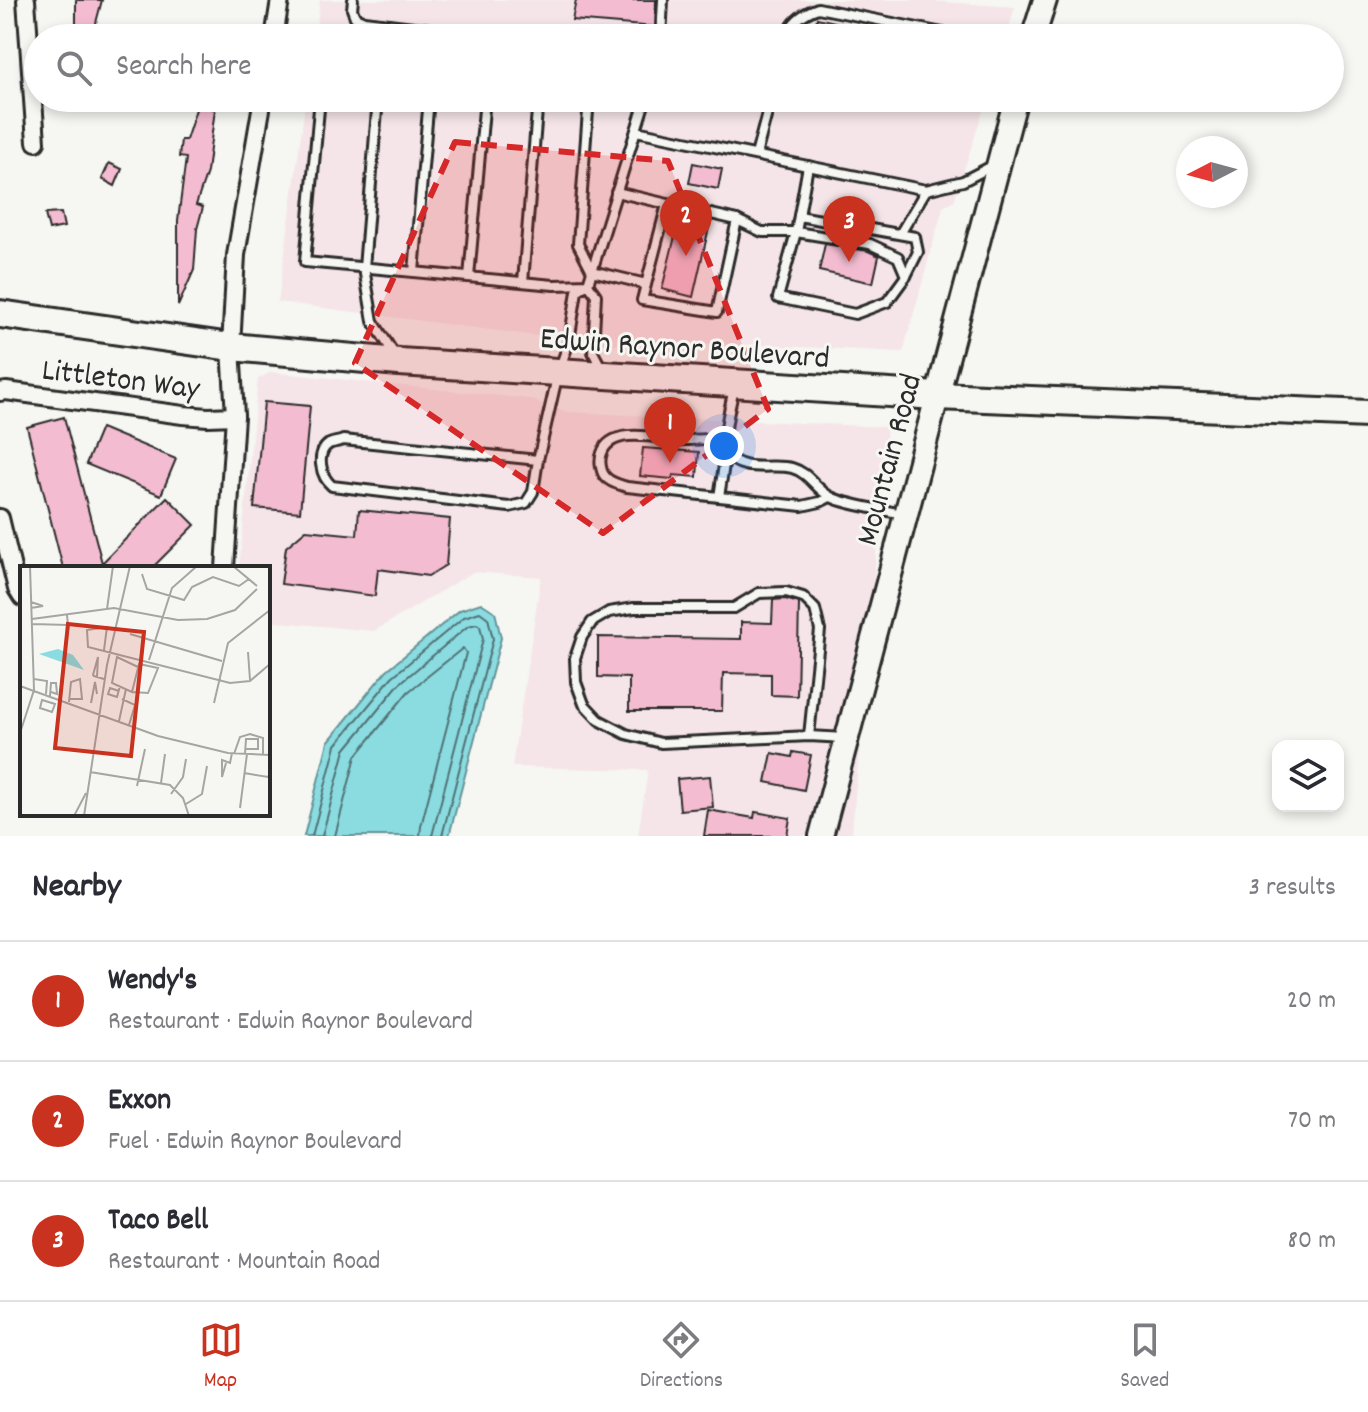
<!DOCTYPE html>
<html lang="en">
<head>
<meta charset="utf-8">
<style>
	:root { --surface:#fff; --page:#f2f2f3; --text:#2b2b33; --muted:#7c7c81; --line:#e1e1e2; --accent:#c8321e }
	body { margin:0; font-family:Dekko,sans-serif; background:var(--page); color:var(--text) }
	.controls { position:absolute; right:24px; bottom:24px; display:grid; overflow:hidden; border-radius:16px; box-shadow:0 4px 12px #0003 }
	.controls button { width:72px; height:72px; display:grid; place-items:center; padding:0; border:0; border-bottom:2px solid var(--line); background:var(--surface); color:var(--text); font:40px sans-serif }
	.compass { position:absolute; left:1176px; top:136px; width:72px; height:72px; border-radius:50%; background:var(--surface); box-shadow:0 4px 12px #0003; rotate:264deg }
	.you { position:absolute; left:724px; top:446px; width:28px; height:28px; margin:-20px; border:6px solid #fff; border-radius:50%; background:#1a73e8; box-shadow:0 0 0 12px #1a73e833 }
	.badge { display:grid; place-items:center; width:52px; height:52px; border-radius:50%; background:var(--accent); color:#fff; font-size:26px; font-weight:700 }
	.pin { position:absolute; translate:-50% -66px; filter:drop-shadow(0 2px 4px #0008) }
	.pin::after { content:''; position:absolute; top:42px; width:28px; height:24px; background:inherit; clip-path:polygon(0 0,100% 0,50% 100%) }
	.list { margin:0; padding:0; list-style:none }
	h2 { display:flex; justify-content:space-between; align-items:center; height:104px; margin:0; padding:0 32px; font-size:34px }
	h2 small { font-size:26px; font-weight:400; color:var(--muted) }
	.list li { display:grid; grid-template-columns:52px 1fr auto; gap:24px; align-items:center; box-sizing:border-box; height:120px; padding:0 32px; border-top:2px solid var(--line) }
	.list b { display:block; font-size:30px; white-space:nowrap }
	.list p { margin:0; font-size:26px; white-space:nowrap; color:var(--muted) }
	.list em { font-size:26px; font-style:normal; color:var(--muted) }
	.icon { flex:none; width:44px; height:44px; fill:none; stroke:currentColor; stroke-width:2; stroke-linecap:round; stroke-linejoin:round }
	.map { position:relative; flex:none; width:1368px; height:836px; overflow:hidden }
	.search { position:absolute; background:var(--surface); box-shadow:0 4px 12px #0003; left:24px; right:24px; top:24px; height:88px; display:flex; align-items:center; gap:20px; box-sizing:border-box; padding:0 28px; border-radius:44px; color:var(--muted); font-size:30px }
	.sheet { height:464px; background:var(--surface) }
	nav { display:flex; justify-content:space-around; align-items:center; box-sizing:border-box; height:112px; border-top:2px solid var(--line); background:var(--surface); font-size:22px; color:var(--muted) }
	nav a { display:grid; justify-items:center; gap:4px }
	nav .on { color:var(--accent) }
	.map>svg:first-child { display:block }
	.built { fill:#f5e5e8 }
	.water { fill:#8adce1; stroke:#649598; stroke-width:2 }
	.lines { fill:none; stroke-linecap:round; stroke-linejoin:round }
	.shore { stroke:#517274; stroke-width:2 }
	.building { fill:#f4bcd1; stroke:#2b2b2b; stroke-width:2 }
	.lane-casing { stroke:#2b2b2b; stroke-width:14 }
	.street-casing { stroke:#2b2b2b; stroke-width:22 }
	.secondary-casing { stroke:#2b2b2b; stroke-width:28 }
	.primary-casing { stroke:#2b2b2b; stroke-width:32 }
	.lane { stroke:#f6f6f2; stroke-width:8 }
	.street { stroke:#f6f6f2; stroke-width:16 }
	.secondary { stroke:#f6f6f2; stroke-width:22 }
	.primary { stroke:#f6f6f2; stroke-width:26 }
	.marked { fill:#d62828; fill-opacity:0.2; stroke:#d62828; stroke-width:6; stroke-dasharray:16 10; stroke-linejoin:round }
	.labels { text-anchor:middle; stroke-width:6; stroke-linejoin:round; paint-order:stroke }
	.street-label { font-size:32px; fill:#2b2b2b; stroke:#f6f6f2 }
	.inset-road { fill:none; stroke:#a5a5a2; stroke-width:2 }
	.view { fill:#c8321e; fill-opacity:0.15; stroke:#c8321e; stroke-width:4 }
	.inset-edge { fill:none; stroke:#2b2b2b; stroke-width:4 }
</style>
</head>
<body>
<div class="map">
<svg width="1368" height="836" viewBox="0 0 1368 836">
	<rect width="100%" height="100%" fill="#f6f6f2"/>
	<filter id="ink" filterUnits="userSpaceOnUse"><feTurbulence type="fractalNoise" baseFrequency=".0125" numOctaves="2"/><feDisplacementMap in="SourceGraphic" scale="16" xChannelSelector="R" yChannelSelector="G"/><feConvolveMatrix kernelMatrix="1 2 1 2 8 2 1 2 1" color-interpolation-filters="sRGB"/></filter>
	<g filter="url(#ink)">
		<g class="built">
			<path d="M320 0H917L1015 7 1006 38H315Z"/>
			<path d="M306 98H987L954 201 943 207 903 352 758 345 598 344 278 302Z"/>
			<path d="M271 372 529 399 567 412 887 427 852 832 865 836H638L648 770 512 767 541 577 473 572 374 631 268 621V568H239L258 379Z"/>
		</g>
		<path class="water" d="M481 603 495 612 501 638 449 836H304L328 742 386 671 460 610Z"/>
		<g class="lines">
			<g class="shore">
				<path d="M312 836 336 745 392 677 464 617 480 612 488 618 493 639 442 836"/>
				<path d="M322 836 345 750 399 684 468 626 477 624 480 626 483 639 432 836"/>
				<path d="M335 836 356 756 408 692 463 648 466 653 421 826 420 836"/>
			</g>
		</g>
		<g class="building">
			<path d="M76 0H102L92 38H76Z"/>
			<path d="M576 0H656L655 27 572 20Z"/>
			<path d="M817 18 880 32 879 38H813Z"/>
			<path d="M197 106 215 109 207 172 196 205 203 207 197 229 194 270 178 306V220L186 158 179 157 181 140H186Z"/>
			<path d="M109 163 122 169 115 186 102 179Z"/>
			<path d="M693 163 722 169 718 189 689 183Z"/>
			<path d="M61 213 64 227 49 230 45 214Z"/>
			<path d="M680 216 710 223 693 297 662 289Z"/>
			<path d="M825 244 868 251 879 256 873 283 819 271Z"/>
			<path d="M264 402 310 406 300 512 254 508Z"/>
			<path d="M64 417 102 563 167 497 195 525 152 568H63L27 427Z"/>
			<path d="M101 428 176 459 161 495 86 464Z"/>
			<path d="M643 448 699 452 697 477 673 475 672 479 640 476Z"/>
			<path d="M359 510 450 519 446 565 428 576 378 569 375 596 281 584 286 547 306 530 357 535Z"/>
			<path d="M785 599 799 603 797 696 771 695V674L723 673 722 711H629V678L598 677V637L741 639V622L772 623 773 600Z"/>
			<path d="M793 752 811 755 804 790 766 782 772 753 792 757Z"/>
			<path d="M710 776 713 807 680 810 677 779Z"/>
			<path d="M708 810 754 818 755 812 790 818 787 836H704Z"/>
		</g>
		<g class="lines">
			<g class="lane-casing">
				<g id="lane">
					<path d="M353 0 352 9 355 17 364 21 504 38"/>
					<path d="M275 34 298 38"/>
					<path d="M386 38 388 24"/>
					<path d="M661 38 663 0"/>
					<path d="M786 38C791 22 803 13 818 8L968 38"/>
					<path d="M320 98 305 262 554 285 588 284 646 98"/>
					<path d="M378 98 364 268 373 321 396 357"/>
					<path d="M589 98 578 244 592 271 646 284"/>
					<path d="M636 131 926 190 963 181 992 166"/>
					<path d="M756 155 771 98"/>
					<path d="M808 166 796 232 870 244 898 257 906 276"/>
					<path d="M616 192 737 220 717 312 642 300 667 204"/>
					<path d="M737 220 762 232H796L778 298 855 314 887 302 906 276 918 252 915 237 799 216"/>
					<path d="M900 234 926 190"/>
					<path d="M414 272 429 98"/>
					<path d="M469 277 485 98"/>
					<path d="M523 282 538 98"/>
					<path d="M734 388C731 404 720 441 728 454 741 474 773 463 792 468 810 473 816 490 831 497 846 505 885 510 903 514"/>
					<path d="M725 438C710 439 696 440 682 440 659 439 612 425 602 453 600 458 600 465 602 471 605 481 617 484 627 487L802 506 820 502 830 497"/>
					<path d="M538 460 343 440C342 441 330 443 329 444 315 453 321 477 332 486L509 507 526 503 533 492 538 460 558 373 569 342 577 291 588 284 596 295 593 352 603 371"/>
					<path d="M719 497 726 452"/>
					<path d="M809 736 820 630 815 609 803 597 786 592 759 593 734 608H634L609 612 592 622 582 637 575 658 576 682 584 704 599 720 626 734 661 743 809 736 845 738"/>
				</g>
			</g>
			<g class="street-casing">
				<g id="street">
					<path d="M26 0 36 142"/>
					<path d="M274 38 280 0"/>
					<path d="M0 392 6 391 183 415 208 417 235 416"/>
					<path d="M0 518 17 589 22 597"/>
					<path d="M225 568 235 416 231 347 236 255 263 98"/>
				</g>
			</g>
			<g class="secondary-casing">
				<g id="secondary">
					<path d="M1033 38 1045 0"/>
					<path d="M821 836 1016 98"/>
				</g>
			</g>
			<g class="primary-casing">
				<path id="primary" d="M0 314 231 347 399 362 937 396 1368 414"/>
			</g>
			<use href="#lane" class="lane"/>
			<use href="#street" class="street"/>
			<use href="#secondary" class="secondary"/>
			<use href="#primary" class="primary"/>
		</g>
	</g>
	<path class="marked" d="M455 142 668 161 768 409 603 533 355 363Z"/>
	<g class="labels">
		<g class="street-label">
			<text transform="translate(685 346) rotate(4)" y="11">Edwin Raynor Boulevard</text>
			<text transform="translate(121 377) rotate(7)" y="11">Littleton Way</text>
			<text transform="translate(887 459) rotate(-75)" y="11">Mountain Road</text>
		</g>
	</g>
	<g transform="translate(20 566)">
		<rect width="250" height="250" fill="#f6f6f2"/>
		<path d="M38 83 53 89 64 104 19 88Z" fill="#8adce1"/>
		<path class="inset-road" d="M213 0 237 20M122 8 127 23 164 34 172 21 193 11 219 20 229 13M11 36 23 40 11 42M87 43 93 0M12 53 94 42 158 54 187 53 215 44 237 23M12 58 48 59 47 49M110 68 202 95M84 84 87 61 67 64 68 81 210 117 230 115 250 98M228 86 230 114M129 94 152 22 177 0M77 111 78 91 73 109 74 110 84 113M14 113 27 115 26 128M0 120 138 170 208 187 250 189M99 125 90 122 88 128 97 131 100 120M112 126 128 127 138 102 119 98 112 126 92 117 97 91 118 101M30 130 31 117H36L37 128 31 126M102 133 115 139 109 159M22 134 35 138 32 146 20 142ZM49 136 51 116 60 113 62 133H49M71 137 75 116 77 128M194 137 208 77 250 44M99 155 106 123M0 167 14 124 10 0M214 188 220 171 230 168 243 172V189M225 188 226 173H238V183H226M206 197 202 211V194L210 197 212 187M70 206 150 219 163 232 169 250M224 207 248 211 250 207M141 217 145 188M117 220 125 183M151 228 163 211 166 193M166 238 182 228 187 200M220 242 227 188M54 250 66 227M64 250 87 99 110 0"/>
		<path class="view" d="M48 58 124 66 111 190 35 182Z"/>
		<rect width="250" height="250" class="inset-edge"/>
	</g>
</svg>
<div class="controls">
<button><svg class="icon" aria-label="layers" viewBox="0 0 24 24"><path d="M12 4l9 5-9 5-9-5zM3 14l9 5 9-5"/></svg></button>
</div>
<svg class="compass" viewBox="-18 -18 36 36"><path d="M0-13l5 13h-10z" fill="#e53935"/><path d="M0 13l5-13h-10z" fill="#7c7c81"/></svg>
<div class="you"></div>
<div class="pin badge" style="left:670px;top:463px">1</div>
<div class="pin badge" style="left:686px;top:256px">2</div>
<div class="pin badge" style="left:849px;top:262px">3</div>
<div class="search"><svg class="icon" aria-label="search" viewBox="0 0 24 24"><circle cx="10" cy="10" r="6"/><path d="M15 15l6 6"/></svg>Search here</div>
</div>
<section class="sheet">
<h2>Nearby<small>3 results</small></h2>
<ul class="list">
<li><span class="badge">1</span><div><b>Wendy's</b><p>Restaurant · Edwin Raynor Boulevard</p></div><em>20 m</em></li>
<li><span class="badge">2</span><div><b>Exxon</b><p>Fuel · Edwin Raynor Boulevard</p></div><em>70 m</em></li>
<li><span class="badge">3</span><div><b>Taco Bell</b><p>Restaurant · Mountain Road</p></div><em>80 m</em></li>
</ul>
</section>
<nav>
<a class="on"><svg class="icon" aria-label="map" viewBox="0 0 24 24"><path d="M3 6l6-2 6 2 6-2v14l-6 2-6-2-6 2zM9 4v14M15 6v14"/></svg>Map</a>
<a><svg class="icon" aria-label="directions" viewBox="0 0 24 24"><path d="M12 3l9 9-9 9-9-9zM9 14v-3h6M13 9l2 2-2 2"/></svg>Directions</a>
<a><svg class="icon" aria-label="saved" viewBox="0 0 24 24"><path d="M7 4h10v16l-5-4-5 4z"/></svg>Saved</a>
</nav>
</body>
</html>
